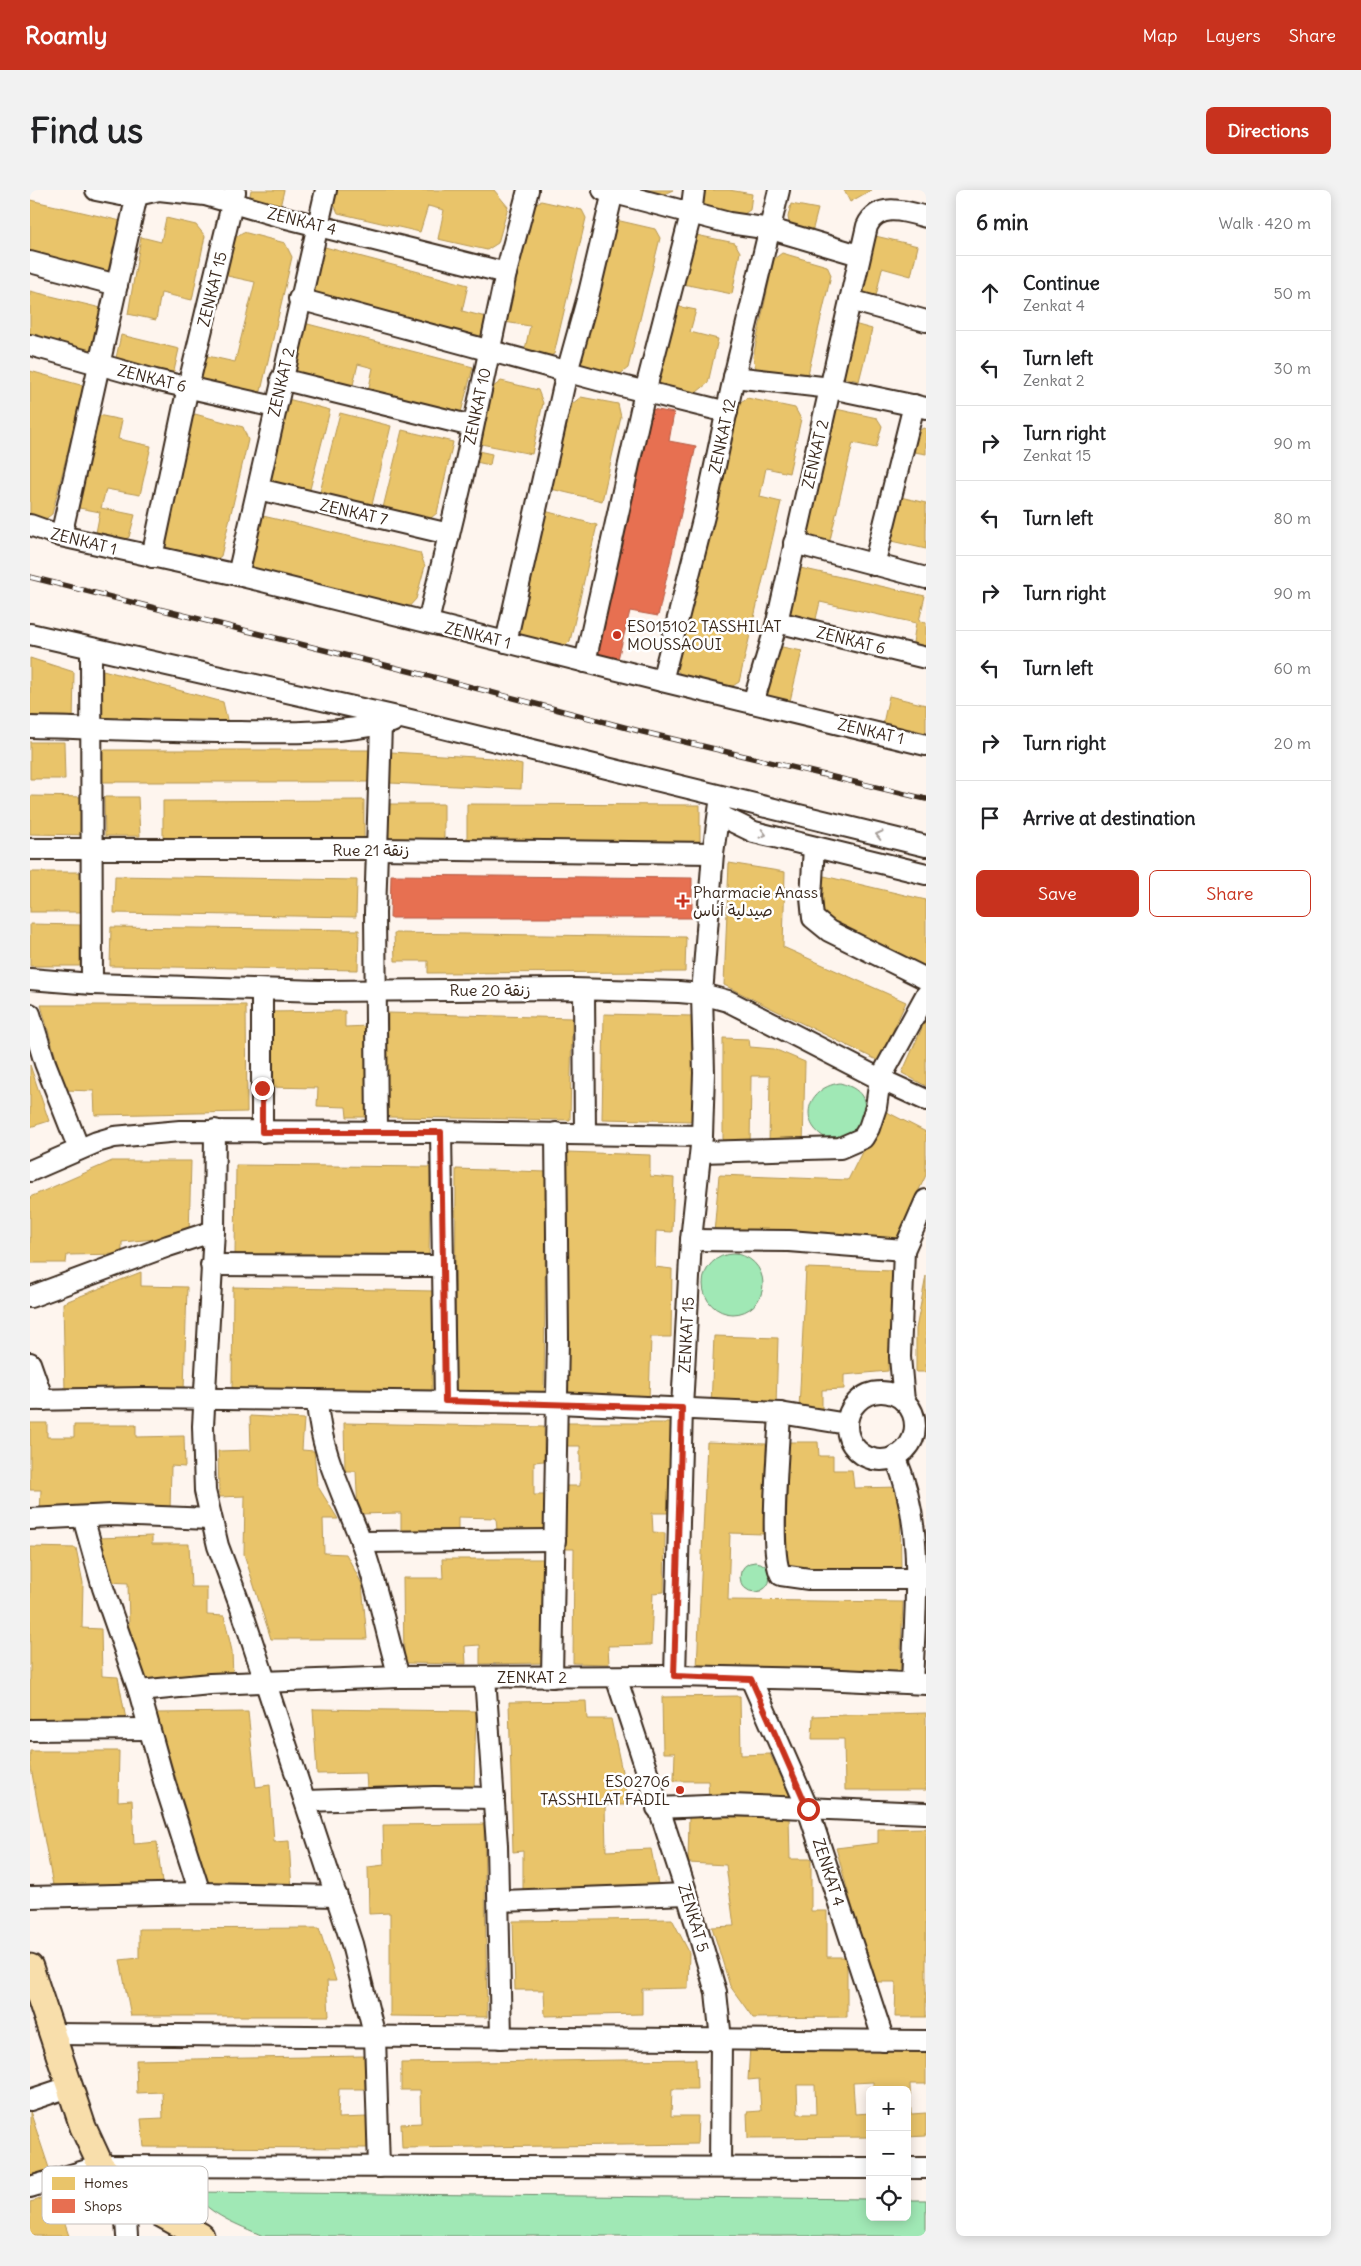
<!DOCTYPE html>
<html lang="en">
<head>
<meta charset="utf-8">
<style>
	:root { --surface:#fff; --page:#f2f2f2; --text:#202124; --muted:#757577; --line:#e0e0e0; --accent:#c8321e }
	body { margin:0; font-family:Delius,"Playpen Sans Arabic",sans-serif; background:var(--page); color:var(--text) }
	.controls { position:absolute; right:15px; bottom:15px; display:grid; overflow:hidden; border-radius:8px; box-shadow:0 2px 12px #0003 }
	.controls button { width:45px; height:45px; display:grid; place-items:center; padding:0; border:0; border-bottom:1px solid var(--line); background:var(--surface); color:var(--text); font:25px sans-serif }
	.stop { position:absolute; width:15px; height:15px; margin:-11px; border:4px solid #c8321e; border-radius:50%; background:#fff }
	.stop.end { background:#c8321e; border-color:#fff; box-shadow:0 1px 5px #0008 }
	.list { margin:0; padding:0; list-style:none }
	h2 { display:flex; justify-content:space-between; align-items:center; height:65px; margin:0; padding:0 20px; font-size:21px }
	h2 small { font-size:16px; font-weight:400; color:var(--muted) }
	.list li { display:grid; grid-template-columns:32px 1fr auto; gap:15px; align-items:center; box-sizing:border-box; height:75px; padding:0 20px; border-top:1px solid var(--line) }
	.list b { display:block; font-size:19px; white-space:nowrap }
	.list p { margin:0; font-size:16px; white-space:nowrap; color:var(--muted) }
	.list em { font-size:16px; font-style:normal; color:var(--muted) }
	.actions { display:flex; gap:10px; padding:15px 20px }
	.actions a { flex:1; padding:11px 0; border:1px solid var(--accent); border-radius:8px; text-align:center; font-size:18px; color:var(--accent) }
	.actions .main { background:var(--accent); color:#fff }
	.icon { flex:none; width:28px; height:28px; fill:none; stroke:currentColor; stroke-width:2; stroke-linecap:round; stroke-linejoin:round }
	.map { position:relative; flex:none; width:896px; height:2046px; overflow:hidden; border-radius:8px }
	header { display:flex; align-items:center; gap:30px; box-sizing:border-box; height:70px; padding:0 25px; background:var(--accent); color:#fff }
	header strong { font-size:24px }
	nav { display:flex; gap:28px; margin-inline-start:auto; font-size:18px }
	.intro { display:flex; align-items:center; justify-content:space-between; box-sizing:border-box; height:120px; padding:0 30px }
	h1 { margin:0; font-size:35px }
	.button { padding:12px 22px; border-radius:8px; background:var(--accent); color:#fff; font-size:18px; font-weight:700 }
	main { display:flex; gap:30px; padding:0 30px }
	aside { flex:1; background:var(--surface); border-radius:8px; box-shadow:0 2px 12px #0003 }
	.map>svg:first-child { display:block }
	.green { fill:#a0e8b5; stroke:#6e896a }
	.homes { fill:#e9c46a; stroke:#b59653; fill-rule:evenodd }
	.shops { fill:#e76f51; stroke:#b35a42 }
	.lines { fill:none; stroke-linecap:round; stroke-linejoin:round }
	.minor-casing { stroke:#3b2a1e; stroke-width:24 }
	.major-casing { stroke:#3b2a1e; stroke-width:29 }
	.minor { stroke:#fff; stroke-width:20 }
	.major { stroke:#f8deab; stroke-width:25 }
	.rail-casing { stroke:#3b2a1e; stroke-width:5.5 }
	.rail { stroke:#fff; stroke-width:4; stroke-dasharray:11; stroke-linecap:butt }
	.oneway { stroke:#a79f9a }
	.route { stroke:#c8321e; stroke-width:6 }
	.poi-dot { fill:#c8321e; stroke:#fff; stroke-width:2 }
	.labels { text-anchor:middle; stroke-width:5; stroke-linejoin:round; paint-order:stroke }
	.street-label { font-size:16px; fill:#3b2a1e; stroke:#fff }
	.poi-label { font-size:16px; fill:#3b2a1e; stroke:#fff; text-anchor:start }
	.key { fill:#fff; stroke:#c4bfbc; stroke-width:1 }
	.key-label { font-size:14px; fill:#3b2a1e }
</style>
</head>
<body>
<header>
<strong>Roamly</strong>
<nav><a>Map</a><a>Layers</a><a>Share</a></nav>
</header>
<div class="intro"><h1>Find us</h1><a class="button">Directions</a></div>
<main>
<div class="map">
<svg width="896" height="2046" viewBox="0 0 896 2046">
	<rect width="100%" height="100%" fill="#fef5ee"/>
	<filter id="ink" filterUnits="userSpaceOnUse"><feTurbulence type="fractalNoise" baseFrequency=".02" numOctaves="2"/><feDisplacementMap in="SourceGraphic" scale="10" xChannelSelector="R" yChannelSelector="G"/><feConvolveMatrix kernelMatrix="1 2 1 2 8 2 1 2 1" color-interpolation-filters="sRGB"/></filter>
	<g filter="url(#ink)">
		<g class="green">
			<path d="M810 893C836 900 838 913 833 937L804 951C767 940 773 898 810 893Z"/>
			<circle cx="703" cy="1094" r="30"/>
			<circle cx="725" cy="1387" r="15"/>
			<path d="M163 2002 840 2009V2027H877V2010H896V2046H233C207 2034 181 2026 163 2002Z"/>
		</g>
		<g class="homes">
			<path d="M221 0H254L249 21 223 14 220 5Z"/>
			<path d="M306 0H464L478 17 468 53 457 60 408 49 414 20 398 16 390 42 308 23 303 12Z"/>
			<path d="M589 0H643L625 8Z"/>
			<path d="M675 0H699L722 4 720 20 709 27 676 21 673 12Z"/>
			<path d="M814 0H841L820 12Z"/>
			<path d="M0 10 91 31 81 77 72 85 0 68Z"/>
			<path d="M511 11 552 20 556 28 524 164 513 169 494 164 500 136 474 132 501 15Z"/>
			<path d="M761 14 788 19 782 42 760 37 758 27Z"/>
			<path d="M136 28 166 35 175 46 162 110 131 103 126 130 98 124 111 47 131 52Z"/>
			<path d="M586 30 625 39 630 48 598 178 589 185 550 176 545 164Z"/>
			<path d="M213 42 255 53 262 67 231 201 221 208 176 197 169 187 173 165 205 172 225 92 193 85 202 50Z"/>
			<path d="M666 45 705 53 710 62 702 104 648 93 659 51Z"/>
			<path d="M841 45 888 56 881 86 852 78 846 106 827 101Z"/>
			<path d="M291 56 438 95 432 121 456 127 450 153 280 108Z"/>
			<path d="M752 63 797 76 801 85 778 184 769 190 726 179 723 167 744 69Z"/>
			<path d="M0 101 71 118 58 168 0 153Z"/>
			<path d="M641 115 666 120 660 142 688 149 678 193 667 202 628 194 624 181Z"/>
			<path d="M274 133 443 177 429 230 337 207 343 178 328 174 321 203 261 188Z"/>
			<path d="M824 134 842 139 829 191 812 187Z"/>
			<path d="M91 145 149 159 144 181 133 188 90 177 86 168Z"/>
			<path d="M0 181 54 196 22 324 10 333 0 330Z"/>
			<path d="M471 191 508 200 513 213 502 264 451 254 462 198Z"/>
			<path d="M551 207 588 214 591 227 572 311 521 299 542 214Z"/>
			<path d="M254 208 300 220 279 303 240 293 239 281Z"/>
			<path d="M717 208 765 218 771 229 759 283 736 278 730 307 751 312 709 492 698 499 654 489 647 480 709 213Z"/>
			<path d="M806 219 847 228 852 236 846 258 823 253 799 354 772 346 798 223Z"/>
			<path d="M310 223 361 236 341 319 289 306Z"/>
			<path d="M63 224 92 230 88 249 121 256 110 305 76 299 71 318 105 325 99 347 91 352 65 348 70 322 44 317Z"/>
			<path d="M165 224 213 237 218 250 191 366 181 373 137 365 130 354 155 232Z"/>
			<path d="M893 238 896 239V264L884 262 886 243Z"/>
			<path d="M372 240 423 252 407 323 396 332 352 322Z"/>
			<path d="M448 261 462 264 460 275 446 272Z"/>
			<path d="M866 306 896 313V359L857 350Z"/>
			<path d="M511 320 567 335 540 451 534 457 487 446Z"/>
			<path d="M233 326 390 363 395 376 386 409 376 420 220 383 215 373 225 332Z"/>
			<path d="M766 377 895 406 889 431 896 432V462L882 459 886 433 790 412 784 437 756 429Z"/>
			<path d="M752 457 772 461 759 515 733 509 743 462Z"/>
			<path d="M0 468 44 482 43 533 0 532Z"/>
			<path d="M73 480 193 512 198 534 72 532Z"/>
			<path d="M859 506 896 515V548L852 538Z"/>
			<path d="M0 552H34L35 589H0Z"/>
			<rect x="72" y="560" width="267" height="32"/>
			<path d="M361 562 462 568 492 575 491 599 360 593Z"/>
			<path d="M0 606 58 607V645L0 644Z"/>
			<path d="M74 607H108L110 646H75Z"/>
			<path d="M334 610V649L133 651V611Z"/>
			<rect x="355" y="614" width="59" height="35"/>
			<path d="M437 614 670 615V652L437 651Z"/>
			<path d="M699 673 755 682 753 757 876 812 849 871 694 795Z"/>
			<rect x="0" y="682" width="54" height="40"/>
			<path d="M85 686 327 690 326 727 84 723Z"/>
			<path d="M794 686 896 710V783L790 728Z"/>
			<path d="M0 734 50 735V776H0Z"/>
			<path d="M81 737 329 740 328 780 80 776Z"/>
			<path d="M364 743 656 747 655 782 398 783V771H365Z"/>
			<path d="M11 815H216L217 922 65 925 64 901 35 900Z"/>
			<path d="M315 821V837L338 836V927H317L316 917 287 916 288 898 236 897 238 822Z"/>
			<path d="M358 823 542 828 540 930 357 927Z"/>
			<path d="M574 824 662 826 663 931 572 929Z"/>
			<path d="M896 829V896L872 883Z"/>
			<path d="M693 848 719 849 720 857 744 859 775 872 773 958H739L740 886H721L720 957 693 956Z"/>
			<path d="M0 875 19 931 0 937Z"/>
			<path d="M853 920 896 942V985L864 1053 684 1043 689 985 818 990Z"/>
			<path d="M537 962 620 965V986L644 988 642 1042 626 1041 625 1077 642 1079 641 1147H621L619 1211 534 1207Z"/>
			<path d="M82 971H161L159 1046 92 1052V1064L37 1065 36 1073H0V1007Z"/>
			<path d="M206 975 400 977 399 1069 205 1066Z"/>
			<path d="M426 979 516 982 514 1204 425 1202Z"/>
			<path d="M776 1078 863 1081 858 1181 814 1185V1199L792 1200V1221L769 1219Z"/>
			<path d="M111 1082V1096L157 1097 154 1200 35 1201 33 1113Z"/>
			<path d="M896 1086V1182H886V1139Z"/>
			<path d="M203 1097 403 1101 402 1203 202 1199Z"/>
			<path d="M684 1146 748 1148 746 1217 681 1216Z"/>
			<path d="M220 1226 274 1229 272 1260 284 1261 287 1295 308 1329H293L294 1363 316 1364 332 1394 337 1449H241L214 1364 215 1306 189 1307 188 1261 221 1260Z"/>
			<path d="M0 1233H17V1247H44V1235H106V1247L154 1246 155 1277 141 1276 140 1322 10 1325 11 1300H0Z"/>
			<path d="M314 1233 514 1237V1271L504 1272V1305H516L515 1341 467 1340 466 1328 428 1327V1344L371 1343V1323L328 1324 326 1281H315Z"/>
			<path d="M535 1233H641L638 1323H622L623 1342 635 1343 634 1402 623 1403 621 1455 578 1456 579 1474 543 1473 544 1359H536L534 1296H550V1256H536Z"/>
			<path d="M677 1252 736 1254 733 1344 700 1343 698 1410 873 1412 870 1482 667 1478Z"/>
			<path d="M758 1252H788L789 1266H803V1280H822L824 1298 870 1297 871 1383 755 1382Z"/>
			<path d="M122 1346V1354H159L161 1397H177V1425L194 1426 202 1461 203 1486 114 1491 93 1436 99 1435 98 1393 78 1392 77 1375 71 1376 69 1348Z"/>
			<path d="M0 1357 46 1358 53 1393 52 1438 71 1439 72 1486 88 1487 97 1535 0 1538Z"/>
			<path d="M412 1369H513V1473L450 1474V1455L435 1456 436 1474 374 1473 373 1388H413Z"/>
			<path d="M710 1506 711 1565 740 1564 761 1608 679 1609 678 1591H644L645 1563H633L632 1507Z"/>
			<path d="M556 1511 557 1529H581L599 1615H575L576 1661 621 1659 629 1699 493 1702V1661L483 1662 479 1512Z"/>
			<path d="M283 1519 446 1521 444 1599H337L336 1583 287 1584Z"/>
			<path d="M218 1522 226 1597 240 1595 244 1652 259 1651 262 1701 180 1700 126 1523Z"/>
			<path d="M896 1523V1600H815L814 1549H782L783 1526Z"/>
			<path d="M0 1561H89L88 1611 102 1610 104 1654 127 1652 132 1693 23 1695 0 1573Z"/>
			<path d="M659 1627H759L760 1669H781V1721H797V1767H817V1827L723 1828 700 1796 682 1737 704 1736 696 1675 658 1673Z"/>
			<path d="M454 1634 457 1827 360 1826V1723L339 1724 338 1677 354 1675 353 1635Z"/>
			<path d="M896 1638V1827H865L866 1792H843L806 1658 848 1653V1639Z"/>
			<path d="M642 1729 659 1762 658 1798 612 1799V1824L515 1826 514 1800H485L483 1731Z"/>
			<path d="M289 1738 306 1791H297L299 1826H101L90 1770 109 1768V1739Z"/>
			<path d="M720 1856H896V1894H880L881 1924 896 1923V1946L877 1947V1900H843V1892L823 1893 825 1924 840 1923V1947L718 1948 717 1922 731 1921 729 1889 718 1890ZM767 1895H785L786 1924H768Z"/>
			<path d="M334 1866 335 1899H309L308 1928 337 1927V1958L114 1957 111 1929 133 1928 132 1902 107 1903 106 1870Z"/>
			<path d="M666 1869 667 1899H642L641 1926H668L667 1954 372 1958 371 1934 391 1933 390 1900H371V1873Z"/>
			<path d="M0 1921 20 1981 0 1987Z"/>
			<path d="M25 2005 39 2046H0V2012Z"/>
		</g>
		<g class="shops">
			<path d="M622 219 644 223 639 251 666 256 628 426 600 421 588 469 567 466 614 226Z"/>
			<path d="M361 685 662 688V728H360Z"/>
		</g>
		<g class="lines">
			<g class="minor-casing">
				<g id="minor">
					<path d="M66 0 91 5H107L129 0 175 5 241 24 476 83"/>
					<path d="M573 0 699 33 741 39 829 65"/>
					<path d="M0 72 87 95"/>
					<path d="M269 109 568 190 697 222"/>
					<path d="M820 110 896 131"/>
					<path d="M0 155 125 190 245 217"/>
					<path d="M704 187 801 198 896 218"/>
					<path d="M251 189 442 236"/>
					<path d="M228 299 419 344"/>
					<path d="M0 335 31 346 208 385 632 491 896 555"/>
					<path d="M31 346 108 0"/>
					<path d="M764 353 896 388"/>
					<path d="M122 367 158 197 205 2"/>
					<path d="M844 375 884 215"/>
					<path d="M208 385 296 0"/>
					<path d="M398 432 430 299 476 83 498 0"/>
					<path d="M747 432 896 468"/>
					<path d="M0 444 376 529 896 656"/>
					<path d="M476 452 537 182 559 103 583 2"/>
					<path d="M61 459 62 794"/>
					<path d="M555 472 615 202 661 24 664 0"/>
					<path d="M632 491 676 318 704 187 749 0"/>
					<path d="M723 513 747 432 837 36C848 12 875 21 896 27"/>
					<path d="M0 537C70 538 140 542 210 542 261 543 312 543 362 532"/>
					<path d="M689 625 724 642 896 684"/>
					<path d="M784 657 781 707 783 728 799 741 896 789"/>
					<path d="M0 659H346L683 663"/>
					<path d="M0 789 62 794 289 801 543 799 649 802 672 804 698 811 850 889 896 910"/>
					<path d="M554 800 555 944"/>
					<path d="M0 824 15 873 49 959"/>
					<path d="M185 940 184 1041 173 1236 175 1301 188 1356 211 1418 322 1754 345 1847 349 1977"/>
					<path d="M347 941 345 723 351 535"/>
					<path d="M232 942V800"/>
					<path d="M411 942 415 1211"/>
					<path d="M671 962 810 958 833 948 839 938 846 917 850 889 896 805"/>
					<path d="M0 981 67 952 84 947 150 941 411 942 672 946"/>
					<path d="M661 1050 759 1051 874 1060"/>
					<path d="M181 1075 413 1076"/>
					<path d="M0 1107 138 1056 184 1041"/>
					<path d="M0 1173 13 1210"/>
					<circle cx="851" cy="1236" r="34"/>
					<path d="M0 1210 113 1208 527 1213 750 1223 817 1234"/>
					<path d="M287 1211C290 1261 313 1304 331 1351 347 1395 356 1442 369 1487"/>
					<path d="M874 1211 870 1167 874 1060 896 1010"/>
					<path d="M750 1223C749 1253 738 1363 751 1385L779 1389H886"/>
					<path d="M865 1266C896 1339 885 1416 882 1493"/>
					<path d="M53 1327 73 1398 109 1501 134 1591 170 1703"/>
					<path d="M0 1329 82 1325 180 1329"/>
					<path d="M331 1352 525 1350"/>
					<path d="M645 1486 652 1218 661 1050 672 946 674 883 672 804 683 663 691 607"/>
					<path d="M455 1487 467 1655 471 1848"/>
					<path d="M522 1487 528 1148 526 943"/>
					<path d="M586 1487 657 1704 686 1802 691 1850 690 1977"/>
					<path d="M721 1489 778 1619 854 1851"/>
					<path d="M109 1501 180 1494 369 1487 645 1486 791 1489 896 1494"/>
					<path d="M0 1540 119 1539"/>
					<path d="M275 1611 404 1607 464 1608"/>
					<path d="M627 1618 701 1615 896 1623"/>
					<path d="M0 1707 170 1703 307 1706"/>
					<path d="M469 1711 657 1704"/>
					<path d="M22 1844 896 1851"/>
					<path d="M0 1910 39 1897"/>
					<path d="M877 1978H896"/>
					<path d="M0 1997 71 1976 840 1978"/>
					<path d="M94 1999 97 2046"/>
				</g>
			</g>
			<g class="major-casing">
				<path id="major" d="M0 1777 53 1937 71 1976 94 1999 122 2019 171 2046"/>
			</g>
			<use href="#minor" class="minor"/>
			<use href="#major" class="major"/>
			<g class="rail-casing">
				<path id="rail" d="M0 387 403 487 613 542 896 609"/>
			</g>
			<use href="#rail" class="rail"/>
		</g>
		<defs><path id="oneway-chevron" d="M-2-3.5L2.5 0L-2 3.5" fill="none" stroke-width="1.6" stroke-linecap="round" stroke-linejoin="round" transform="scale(1.25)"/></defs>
		<g class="oneway">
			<use href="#oneway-chevron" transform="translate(733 644) rotate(14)"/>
			<use href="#oneway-chevron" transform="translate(849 645) rotate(-166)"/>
		</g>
	</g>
	<g class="lines" filter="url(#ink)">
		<path class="route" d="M232 898V942H411L415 1211 652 1218 644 1486 721 1489 778 1619"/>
	</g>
	<g class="poi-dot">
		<circle cx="587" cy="445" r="5"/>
		<path d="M650.5 703.5h5v5h5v5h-5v5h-5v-5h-5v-5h5z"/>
		<circle cx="650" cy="1600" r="5"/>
	</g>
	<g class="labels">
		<g class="street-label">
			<text transform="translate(272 31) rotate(14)" y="6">ZENKAT 4</text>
			<text transform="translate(182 99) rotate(-76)" y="6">ZENKAT 15</text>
			<text transform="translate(122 188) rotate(14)" y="6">ZENKAT 6</text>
			<text transform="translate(251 192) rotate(-77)" y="6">ZENKAT 2</text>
			<text transform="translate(447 216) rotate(-78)" y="6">ZENKAT 10</text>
			<text transform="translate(692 246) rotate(-78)" y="6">ZENKAT 12</text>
			<text transform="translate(785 264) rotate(-77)" y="6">ZENKAT 2</text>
			<text transform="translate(324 322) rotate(13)" y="6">ZENKAT 7</text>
			<text transform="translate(54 351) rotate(14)" y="6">ZENKAT 1</text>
			<text transform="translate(448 445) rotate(14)" y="6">ZENKAT 1</text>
			<text transform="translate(821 450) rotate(14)" y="6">ZENKAT 6</text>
			<text transform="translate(841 541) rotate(13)" y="6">ZENKAT 1</text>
			<text x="341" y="666">Rue 21 زنقة</text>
			<text x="460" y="806">Rue 20 زنقة</text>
			<text transform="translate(656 1145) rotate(-87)" y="6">ZENKAT 15</text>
			<text x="502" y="1493">ZENKAT 2</text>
			<text transform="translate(799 1682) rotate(72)" y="6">ZENKAT 4</text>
			<text transform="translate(664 1728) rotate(73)" y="6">ZENKAT 5</text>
		</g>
		<g class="poi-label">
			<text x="597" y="442">ES015102 TASSHILAT<tspan x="597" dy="18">MOUSSAOUI</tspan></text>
			<text x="663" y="708">Pharmacie Anass<tspan x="663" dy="18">صيدلية أناس</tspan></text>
			<text x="640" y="1597" text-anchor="end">ES02706<tspan x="640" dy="18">TASSHILAT FADIL</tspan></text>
		</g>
	</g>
	<rect x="12" y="1976" width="166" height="58" rx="8" class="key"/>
	<rect x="22" y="1987" width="23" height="13" fill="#e9c46a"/>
	<rect x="22" y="2009" width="23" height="14" fill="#e76f51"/>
	<g class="key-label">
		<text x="54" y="1998">Homes</text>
		<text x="54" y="2021">Shops</text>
	</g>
</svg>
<div class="controls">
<button>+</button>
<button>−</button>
<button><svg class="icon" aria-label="locate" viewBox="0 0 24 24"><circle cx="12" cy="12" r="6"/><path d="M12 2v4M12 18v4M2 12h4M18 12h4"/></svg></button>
</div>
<div class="stop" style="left:778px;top:1619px"></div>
<div class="stop end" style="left:232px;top:898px"></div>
</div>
<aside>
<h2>6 min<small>Walk · 420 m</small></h2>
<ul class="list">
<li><svg class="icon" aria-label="ahead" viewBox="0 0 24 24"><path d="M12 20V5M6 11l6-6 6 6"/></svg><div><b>Continue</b><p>Zenkat 4</p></div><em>50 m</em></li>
<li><svg class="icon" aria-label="left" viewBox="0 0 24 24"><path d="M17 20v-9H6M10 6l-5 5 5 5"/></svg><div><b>Turn left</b><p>Zenkat 2</p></div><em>30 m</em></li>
<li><svg class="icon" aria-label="right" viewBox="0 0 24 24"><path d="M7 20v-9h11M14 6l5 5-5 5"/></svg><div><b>Turn right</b><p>Zenkat 15</p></div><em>90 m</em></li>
<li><svg class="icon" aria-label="left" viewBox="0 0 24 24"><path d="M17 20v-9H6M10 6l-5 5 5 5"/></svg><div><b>Turn left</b></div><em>80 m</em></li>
<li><svg class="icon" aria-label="right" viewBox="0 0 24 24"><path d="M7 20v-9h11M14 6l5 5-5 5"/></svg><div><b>Turn right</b></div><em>90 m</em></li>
<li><svg class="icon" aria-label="left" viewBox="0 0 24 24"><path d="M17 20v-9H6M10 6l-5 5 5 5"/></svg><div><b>Turn left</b></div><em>60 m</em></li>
<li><svg class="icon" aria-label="right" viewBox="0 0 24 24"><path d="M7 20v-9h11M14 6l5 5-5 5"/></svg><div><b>Turn right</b></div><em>20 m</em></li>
<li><svg class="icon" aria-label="arrive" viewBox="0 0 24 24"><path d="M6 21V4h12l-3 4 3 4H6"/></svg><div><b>Arrive at destination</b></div></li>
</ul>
<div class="actions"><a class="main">Save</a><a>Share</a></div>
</aside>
</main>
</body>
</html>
